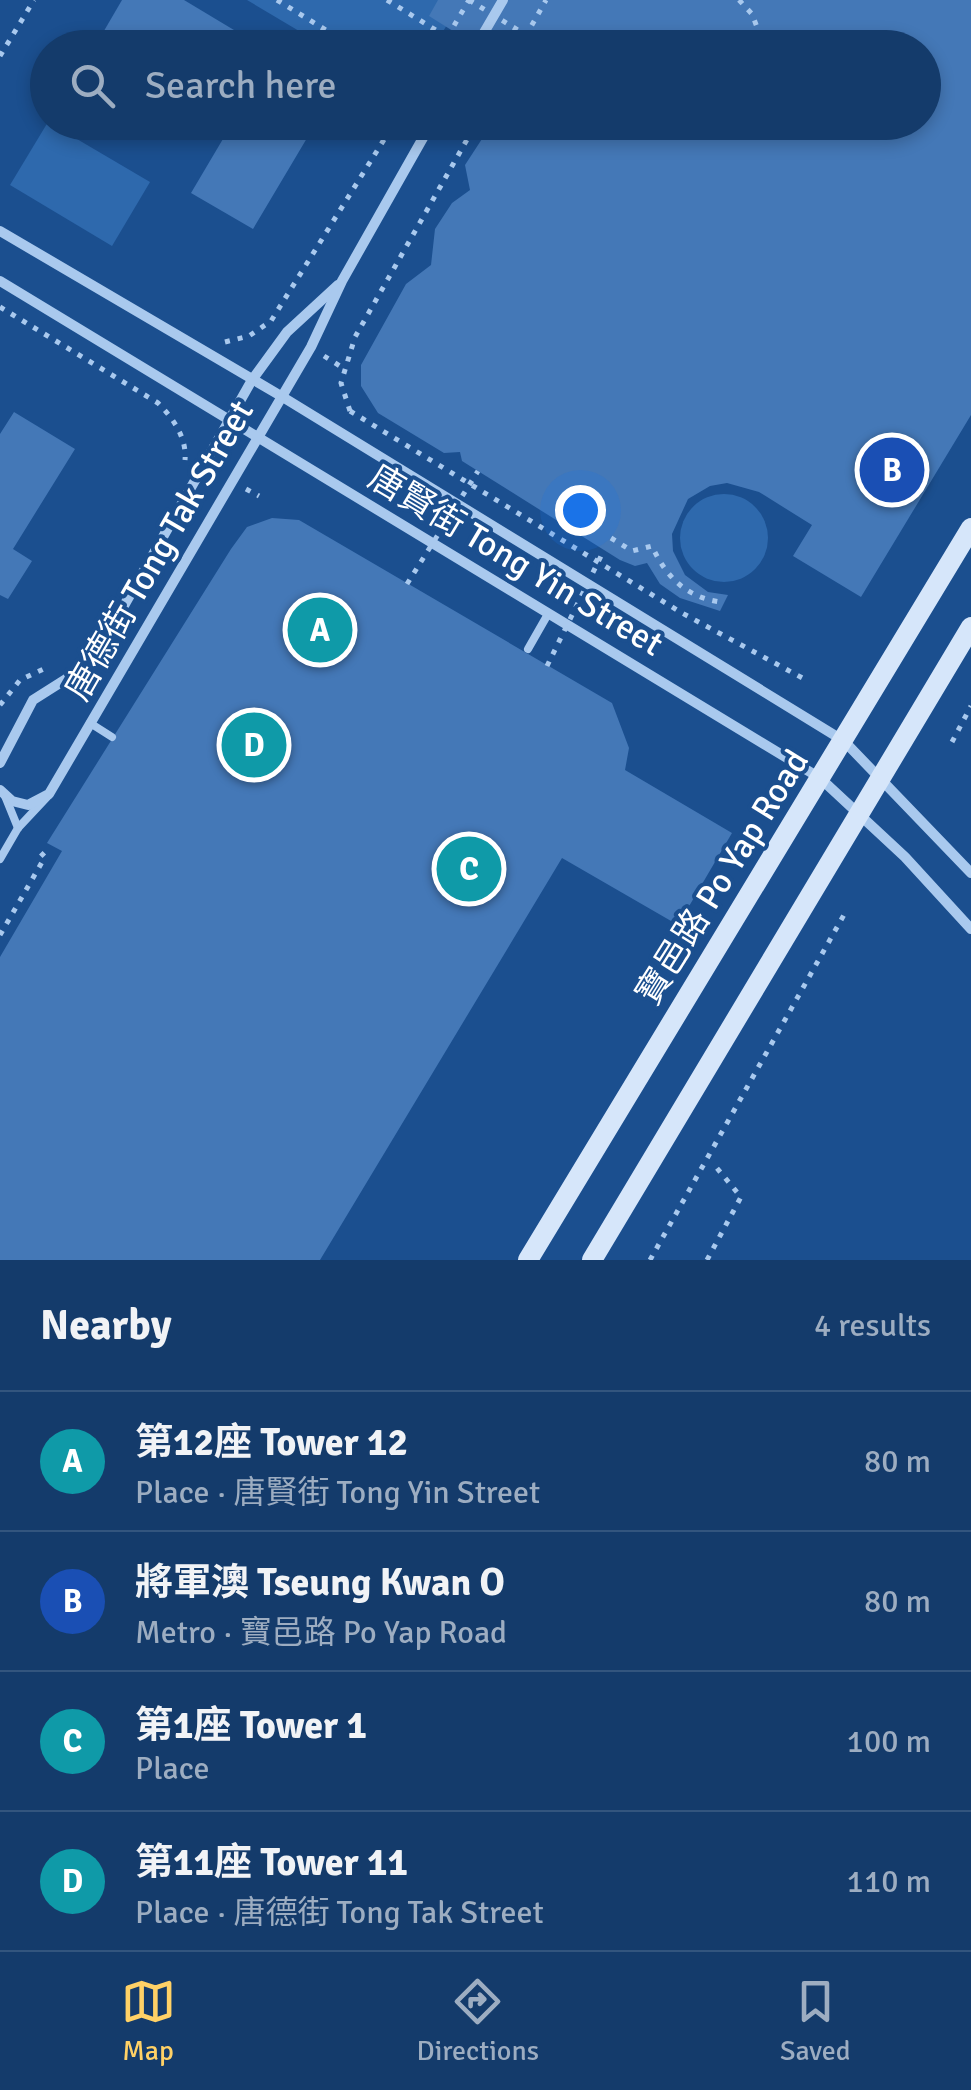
<!DOCTYPE html>
<html lang="en">
<head>
<meta charset="utf-8">
<style>
	:root { --surface:#143b6b; --page:#1d4271; --text:#f1f3f6; --muted:#9dadc1; --line:#33557e; --accent:#ffd166 }
	body { margin:0; font-family:Signika,"Noto Sans TC",sans-serif; background:var(--page); color:var(--text) }
	.you { position:absolute; left:580px; top:510px; width:35px; height:35px; margin:-25px; border:8px solid #fff; border-radius:50%; background:#1a73e8; box-shadow:0 0 0 15px #1a73e833 }
	.badge { display:grid; place-items:center; width:65px; height:65px; border-radius:50%; background:var(--accent); color:#fff; font-size:32px; font-weight:700 }
	.pin { position:absolute; translate:-50% -50%; border:5px solid #fff; box-shadow:0 2px 10px #0006 }
	.list { margin:0; padding:0; list-style:none }
	h2 { display:flex; justify-content:space-between; align-items:center; height:130px; margin:0; padding:0 40px; font-size:42px }
	h2 small { font-size:32px; font-weight:400; color:var(--muted) }
	.list li { display:grid; grid-template-columns:65px 1fr auto; gap:30px; align-items:center; box-sizing:border-box; height:140px; padding:0 40px; border-top:2px solid var(--line) }
	.list b { display:block; font-size:38px; white-space:nowrap }
	.list p { margin:0; font-size:32px; white-space:nowrap; color:var(--muted) }
	.list em { font-size:32px; font-style:normal; color:var(--muted) }
	.icon { flex:none; width:55px; height:55px; fill:none; stroke:currentColor; stroke-width:2; stroke-linecap:round; stroke-linejoin:round }
	.map { position:relative; flex:none; width:971px; height:1260px; overflow:hidden }
	.search { position:absolute; background:var(--surface); box-shadow:0 5px 15px #0003; left:30px; right:30px; top:30px; height:110px; display:flex; align-items:center; gap:25px; box-sizing:border-box; padding:0 35px; border-radius:55px; color:var(--muted); font-size:38px }
	.sheet { height:690px; background:var(--surface) }
	nav { display:flex; justify-content:space-around; align-items:center; box-sizing:border-box; height:140px; border-top:2px solid var(--line); background:var(--surface); font-size:28px; color:var(--muted) }
	nav a { display:grid; justify-items:center; gap:5px }
	nav .on { color:var(--accent) }
	.map>svg:first-child { display:block }
	.green { fill:#2e69ad }
	.building { fill:#4478b7 }
	.lines { fill:none; stroke-linecap:round; stroke-linejoin:round }
	.path { stroke:#a9c9ee; stroke-width:5; stroke-dasharray:5 8; stroke-linecap:butt }
	.service { stroke:#a9c9ee; stroke-width:8 }
	.minor { stroke:#a9c9ee; stroke-width:10 }
	.secondary { stroke:#d6e6fa; stroke-width:20 }
	.path-bridge { stroke:#a9c9ee; stroke-width:5; stroke-dasharray:5 8; stroke-linecap:butt }
	.labels { text-anchor:middle; stroke-width:8; stroke-linejoin:round; paint-order:stroke }
	.street-label { font-size:35px; fill:#fff; stroke:#1b4f8f }
</style>
</head>
<body>
<div class="map">
<svg width="971" height="1260" viewBox="0 0 971 1260">
	<rect width="100%" height="100%" fill="#1b4f8f"/>
	<g class="green">
		<path d="M247 0H462L433 48 326 47Z"/>
		<path d="M48 122 150 182 112 246 10 185Z"/>
		<circle cx="724" cy="538" r="44"/>
	</g>
	<g class="building">
		<path d="M122 0H184L264 48H94Z"/>
		<path d="M438 0H971V415L861 597 793 556 812 525 759 492 727 483 710 486 688 499 672 534 673 551 685 575 708 592 728 595 720 611 680 598 660 584 647 563 635 566 620 560 462 461 460 452 444 453 378 413 361 386V365L406 284 431 265 435 229 452 203 470 190 465 165 493 122H924V48H480L429 16Z"/>
		<path d="M233 122H342L332 139 313 128 253 229 191 193Z"/>
		<path d="M14 412 75 449 13 549 32 561 8 599 0 595V434Z"/>
		<path d="M272 518 299 520 612 703 629 748 625 770 732 833 678 925 562 858 320 1260H0V957L62 851 47 843 231 549 247 527Z"/>
	</g>
	<g class="lines">
		<g class="path">
			<path d="M277 0 355 48"/>
			<path d="M387 0 447 37"/>
			<path d="M739 0 752 14 765 48"/>
			<path d="M441 48 469 0"/>
			<path d="M519 48 546 0"/>
			<path d="M0 56 34 0"/>
			<path d="M732 126 736 122"/>
			<path d="M0 307 158 403C173 418 187 438 185 460"/>
			<path d="M225 342 249 336 271 321 395 122"/>
			<path d="M324 356 343 368"/>
			<path d="M350 411 682 613 808 681"/>
			<path d="M350 411 341 383 355 337 477 122"/>
			<path d="M246 489 259 496"/>
			<path d="M611 538 632 551 652 546C666 577 686 597 720 602"/>
			<path d="M0 705 20 680 48 667"/>
			<path d="M952 742 971 706"/>
			<path d="M0 935 45 857 38 850"/>
			<path d="M650 1260 845 913"/>
			<path d="M707 1260 741 1197 716 1167"/>
		</g>
		<g class="service">
			<path d="M528 649 548 614"/>
			<path d="M90 723 112 737"/>
			<path d="M5 796 18 828"/>
			<path d="M0 859 18 828 48 796"/>
		</g>
		<g class="minor">
			<path d="M475 48 503 0"/>
			<path d="M0 231 281 396 844 741 971 873"/>
			<path d="M0 281 820 778 905 857 971 929"/>
			<path d="M0 763 33 700 74 674 100 648 252 380 287 332 338 285"/>
			<path d="M0 790 12 801 28 805 49 794 311 347 342 281 432 122"/>
		</g>
		<g class="secondary">
			<path d="M528 1260 971 528"/>
			<path d="M592 1260 971 627"/>
		</g>
		<g class="path-bridge">
			<path d="M469 0 521 32"/>
			<path d="M407 584 478 471"/>
			<path d="M547 666 604 550"/>
		</g>
	</g>
	<g class="labels">
		<g class="street-label">
			<text transform="translate(159 550) rotate(-60)" y="12">唐德街 Tong Tak Street</text>
			<text transform="translate(516 560) rotate(31)" y="12">唐賢街 Tong Yin Street</text>
			<text transform="translate(722 877) rotate(-58)" y="12">寶邑路 Po Yap Road</text>
		</g>
	</g>
</svg>
<div class="you"></div>
<div class="pin badge" style="left:320px;top:630px;background:#0f9aa8">A</div>
<div class="pin badge" style="left:892px;top:470px;background:#1a4fb4">B</div>
<div class="pin badge" style="left:469px;top:869px;background:#0f9aa8">C</div>
<div class="pin badge" style="left:254px;top:745px;background:#0f9aa8">D</div>
<div class="search"><svg class="icon" aria-label="search" viewBox="0 0 24 24"><circle cx="10" cy="10" r="6"/><path d="M15 15l6 6"/></svg>Search here</div>
</div>
<section class="sheet">
<h2>Nearby<small>4 results</small></h2>
<ul class="list">
<li><span class="badge" style="background:#0f9aa8">A</span><div><b>第12座 Tower 12</b><p>Place · 唐賢街 Tong Yin Street</p></div><em>80 m</em></li>
<li><span class="badge" style="background:#1a4fb4">B</span><div><b>將軍澳 Tseung Kwan O</b><p>Metro · 寶邑路 Po Yap Road</p></div><em>80 m</em></li>
<li><span class="badge" style="background:#0f9aa8">C</span><div><b>第1座 Tower 1</b><p>Place</p></div><em>100 m</em></li>
<li><span class="badge" style="background:#0f9aa8">D</span><div><b>第11座 Tower 11</b><p>Place · 唐德街 Tong Tak Street</p></div><em>110 m</em></li>
</ul>
</section>
<nav>
<a class="on"><svg class="icon" aria-label="map" viewBox="0 0 24 24"><path d="M3 6l6-2 6 2 6-2v14l-6 2-6-2-6 2zM9 4v14M15 6v14"/></svg>Map</a>
<a><svg class="icon" aria-label="directions" viewBox="0 0 24 24"><path d="M12 3l9 9-9 9-9-9zM9 14v-3h6M13 9l2 2-2 2"/></svg>Directions</a>
<a><svg class="icon" aria-label="saved" viewBox="0 0 24 24"><path d="M7 4h10v16l-5-4-5 4z"/></svg>Saved</a>
</nav>
</body>
</html>
